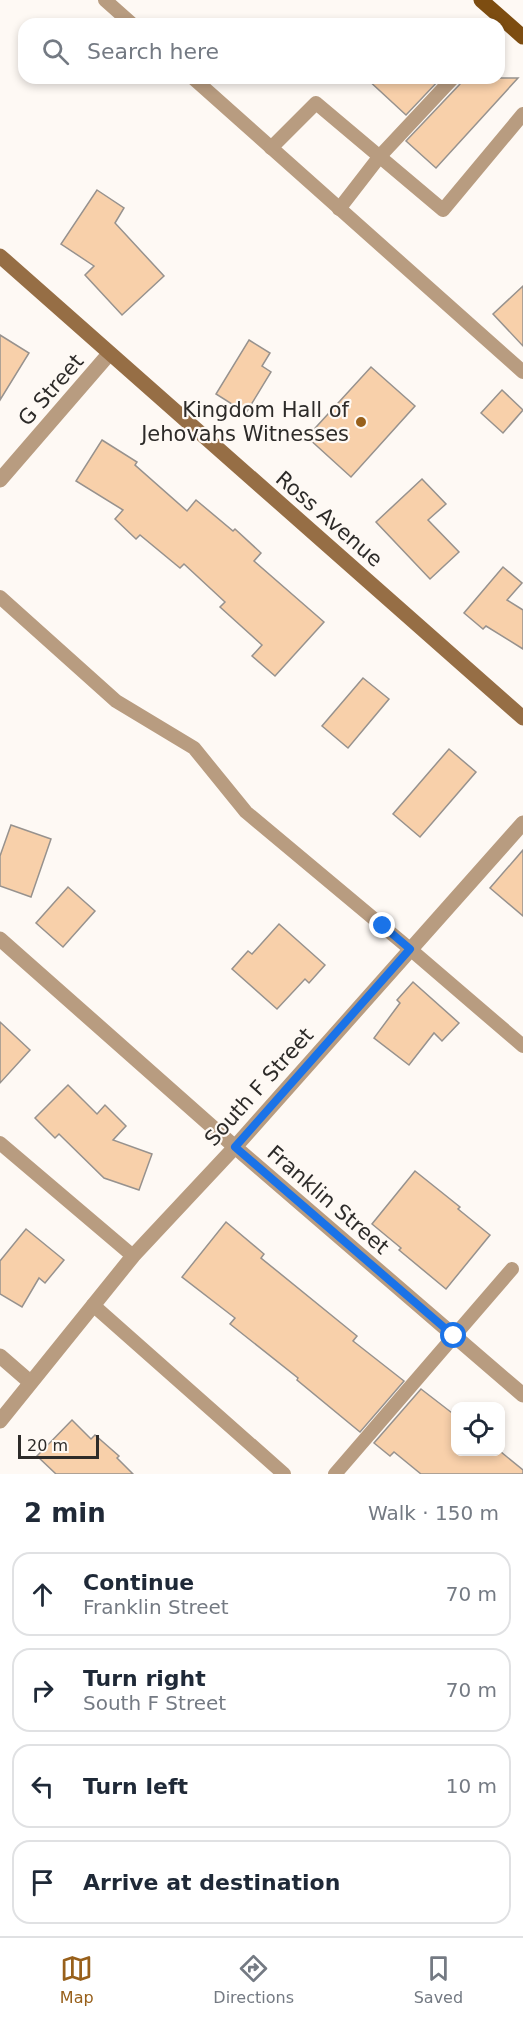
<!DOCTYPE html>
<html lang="en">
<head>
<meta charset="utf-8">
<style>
	:root { --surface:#fff; --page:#f6f6f7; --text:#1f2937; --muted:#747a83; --line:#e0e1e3; --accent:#98601b }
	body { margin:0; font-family:"DejaVu Sans",sans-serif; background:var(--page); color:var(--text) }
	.controls { position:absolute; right:18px; bottom:18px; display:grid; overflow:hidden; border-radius:12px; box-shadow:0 3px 9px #0003 }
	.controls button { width:54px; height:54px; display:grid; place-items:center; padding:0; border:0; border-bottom:2px solid var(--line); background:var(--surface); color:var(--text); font:30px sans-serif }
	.scale { position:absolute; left:18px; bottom:15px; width:81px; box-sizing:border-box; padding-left:6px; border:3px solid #2d2b29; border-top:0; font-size:16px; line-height:21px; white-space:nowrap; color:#2d2b29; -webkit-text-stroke:4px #fef9f4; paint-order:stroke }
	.stop { position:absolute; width:18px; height:18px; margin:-14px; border:4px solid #1a73e8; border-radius:50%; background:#fff }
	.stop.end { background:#1a73e8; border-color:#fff; box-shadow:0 2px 6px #0008 }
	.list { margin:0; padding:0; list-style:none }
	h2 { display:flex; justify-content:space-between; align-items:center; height:78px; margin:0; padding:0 24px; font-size:26px }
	h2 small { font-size:20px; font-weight:400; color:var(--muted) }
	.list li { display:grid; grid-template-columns:39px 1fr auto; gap:18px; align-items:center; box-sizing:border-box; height:84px; margin:0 12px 12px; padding:0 12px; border:2px solid var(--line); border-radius:18px }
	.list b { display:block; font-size:22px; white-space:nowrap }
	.list p { margin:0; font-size:20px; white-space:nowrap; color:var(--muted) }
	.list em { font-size:20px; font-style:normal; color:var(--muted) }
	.icon { flex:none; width:33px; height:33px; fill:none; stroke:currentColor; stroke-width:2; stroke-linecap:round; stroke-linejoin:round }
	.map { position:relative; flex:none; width:523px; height:1474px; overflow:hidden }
	.search { position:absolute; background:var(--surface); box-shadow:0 3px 9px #0003; left:18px; right:18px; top:18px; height:66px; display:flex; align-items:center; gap:15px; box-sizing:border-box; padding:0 21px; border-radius:18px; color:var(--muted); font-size:22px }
	.sheet { height:462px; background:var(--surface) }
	nav { display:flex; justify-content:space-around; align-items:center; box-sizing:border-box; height:84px; border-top:2px solid var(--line); background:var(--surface); font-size:16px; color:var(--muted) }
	nav a { display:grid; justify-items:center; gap:3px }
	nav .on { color:var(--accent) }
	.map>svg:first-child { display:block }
	.building { fill:#f8d0aa; stroke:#97928e; stroke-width:1.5 }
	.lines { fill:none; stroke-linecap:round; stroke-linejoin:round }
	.service { stroke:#b89c80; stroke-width:14 }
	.minor { stroke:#b89c80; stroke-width:15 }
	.tertiary { stroke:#b89c80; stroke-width:15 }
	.secondary { stroke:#966e45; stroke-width:15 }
	.primary { stroke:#7d4d11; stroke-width:15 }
	.route { stroke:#1a73e8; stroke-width:8 }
	.poi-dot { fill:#98601b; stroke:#fef9f4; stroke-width:2 }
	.labels { text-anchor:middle; stroke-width:4.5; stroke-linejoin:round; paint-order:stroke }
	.street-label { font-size:21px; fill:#2d2b29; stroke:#fef9f4 }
	.poi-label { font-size:21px; fill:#2d2b29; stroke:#fef9f4; text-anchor:end }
</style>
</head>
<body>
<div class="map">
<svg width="523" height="1474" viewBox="0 0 523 1474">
	<rect width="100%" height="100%" fill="#fef9f4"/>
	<g class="building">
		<path d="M366 78H441L406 115Z"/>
		<path d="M462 78H518L436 168 406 141 460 84Z"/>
		<path d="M97 190 124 208 115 223 164 276 122 315 85 275 94 266 61 244Z"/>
		<path d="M523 286V346L493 314Z"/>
		<path d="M0 335 29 353 0 400Z"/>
		<path d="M249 340 270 353 262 366 271 372 246 413 216 394Z"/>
		<path d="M371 367 415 406 351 477 307 437Z"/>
		<path d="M502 390 523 410 503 433 481 413Z"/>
		<path d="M102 440 137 462 135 465 187 511 196 500 233 531 235 529 261 553 254 561 324 622 275 676 252 656 262 645 220 607 225 602 184 564 180 568 140 535 136 539 115 519 123 510 76 481Z"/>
		<path d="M422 479 446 504 428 520 459 552 430 579 376 522Z"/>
		<path d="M503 567 522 583 507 600 523 610V649L486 626 483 629 464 613Z"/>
		<path d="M363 678 389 699 348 748 322 726Z"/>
		<path d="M449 749 476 772 420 837 393 814Z"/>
		<path d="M11 825 51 839 31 897 0 886V856Z"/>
		<path d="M523 850V916L490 888Z"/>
		<path d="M68 887 95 911 63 947 36 923Z"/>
		<path d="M279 924 325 965 309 983 305 979 277 1009 232 969 248 951 252 954Z"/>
		<path d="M413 982 459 1023 442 1041 434 1033 409 1065 374 1038 400 1003 397 1000Z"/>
		<path d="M0 1022 30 1050 0 1083Z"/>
		<path d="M68 1085 97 1114 105 1105 126 1126 113 1140 152 1154 139 1190 104 1178 59 1134 55 1138 35 1118Z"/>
		<path d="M415 1171 460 1207 458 1209 490 1235 446 1289 399 1250 401 1248 372 1224Z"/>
		<path d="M226 1222 264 1254 261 1258 357 1336 353 1341 404 1381 360 1432 297 1380 298 1378 230 1324 235 1318 182 1277Z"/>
		<path d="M26 1229 64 1260 45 1283 39 1278 22 1307 0 1294V1261Z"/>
		<path d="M421 1389 456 1416V1452H501L523 1470V1474H421L394 1452 390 1456 374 1443Z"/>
		<path d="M72 1420 91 1439 95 1435 119 1456 117 1458 133 1474H56L37 1456Z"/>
	</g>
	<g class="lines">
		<g class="service">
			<path d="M105 0 132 24"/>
			<path d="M193 78 523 372"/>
			<path d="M271 148 316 103 443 210 523 114"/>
			<path d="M339 209 380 156 453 78"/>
			<path d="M0 597 116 701 194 748 246 812 410 949 523 1046"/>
			<path d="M0 1143 133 1256"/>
			<path d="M93 1305 284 1474"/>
			<path d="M335 1474 512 1269"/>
		</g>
		<g class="minor">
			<path d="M0 480 109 354"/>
			<path d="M0 1356 30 1382"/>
			<path d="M0 1421 133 1256 235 1147 523 823"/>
		</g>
		<path class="tertiary" d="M0 939 235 1147 523 1395"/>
		<path class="secondary" d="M0 256 523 718"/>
		<path class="primary" d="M481 0 523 37"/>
	</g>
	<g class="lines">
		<path class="route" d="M383 926 410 949 235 1147 454 1336"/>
	</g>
	<circle class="poi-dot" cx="361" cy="422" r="6"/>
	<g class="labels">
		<g class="street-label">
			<text transform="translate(51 390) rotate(-49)" y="7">G Street</text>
			<text transform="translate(329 519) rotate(41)" y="7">Ross Avenue</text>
			<text transform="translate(259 1087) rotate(-48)" y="7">South F Street</text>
			<text transform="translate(328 1200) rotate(41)" y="7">Franklin Street</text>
		</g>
		<g class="poi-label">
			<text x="349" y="417">Kingdom Hall of<tspan x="349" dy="24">Jehovahs Witnesses</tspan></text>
		</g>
	</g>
</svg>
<div class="controls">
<button><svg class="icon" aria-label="locate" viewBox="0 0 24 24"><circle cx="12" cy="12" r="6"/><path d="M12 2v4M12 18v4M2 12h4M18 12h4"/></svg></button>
</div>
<div class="scale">20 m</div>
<div class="stop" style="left:454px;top:1336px"></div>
<div class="stop end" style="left:383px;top:926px"></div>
<div class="search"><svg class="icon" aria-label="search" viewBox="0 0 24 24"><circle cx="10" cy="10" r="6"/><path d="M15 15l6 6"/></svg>Search here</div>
</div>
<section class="sheet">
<h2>2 min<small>Walk · 150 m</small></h2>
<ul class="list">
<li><svg class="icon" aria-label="ahead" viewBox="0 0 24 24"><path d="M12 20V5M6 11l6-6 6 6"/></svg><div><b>Continue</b><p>Franklin Street</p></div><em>70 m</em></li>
<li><svg class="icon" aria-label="right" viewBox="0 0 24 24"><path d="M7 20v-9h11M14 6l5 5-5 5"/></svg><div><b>Turn right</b><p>South F Street</p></div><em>70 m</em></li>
<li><svg class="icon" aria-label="left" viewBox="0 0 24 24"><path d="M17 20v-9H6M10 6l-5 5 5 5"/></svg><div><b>Turn left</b></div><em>10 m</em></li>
<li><svg class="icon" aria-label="arrive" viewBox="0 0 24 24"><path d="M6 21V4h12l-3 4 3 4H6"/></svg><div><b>Arrive at destination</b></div></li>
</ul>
</section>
<nav>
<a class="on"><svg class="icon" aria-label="map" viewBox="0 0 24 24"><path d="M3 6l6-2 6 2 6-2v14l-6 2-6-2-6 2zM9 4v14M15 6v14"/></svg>Map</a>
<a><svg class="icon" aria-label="directions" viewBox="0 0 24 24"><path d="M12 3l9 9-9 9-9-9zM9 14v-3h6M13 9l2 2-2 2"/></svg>Directions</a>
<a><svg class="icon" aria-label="saved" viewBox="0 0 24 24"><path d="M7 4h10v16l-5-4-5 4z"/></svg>Saved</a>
</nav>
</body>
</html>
